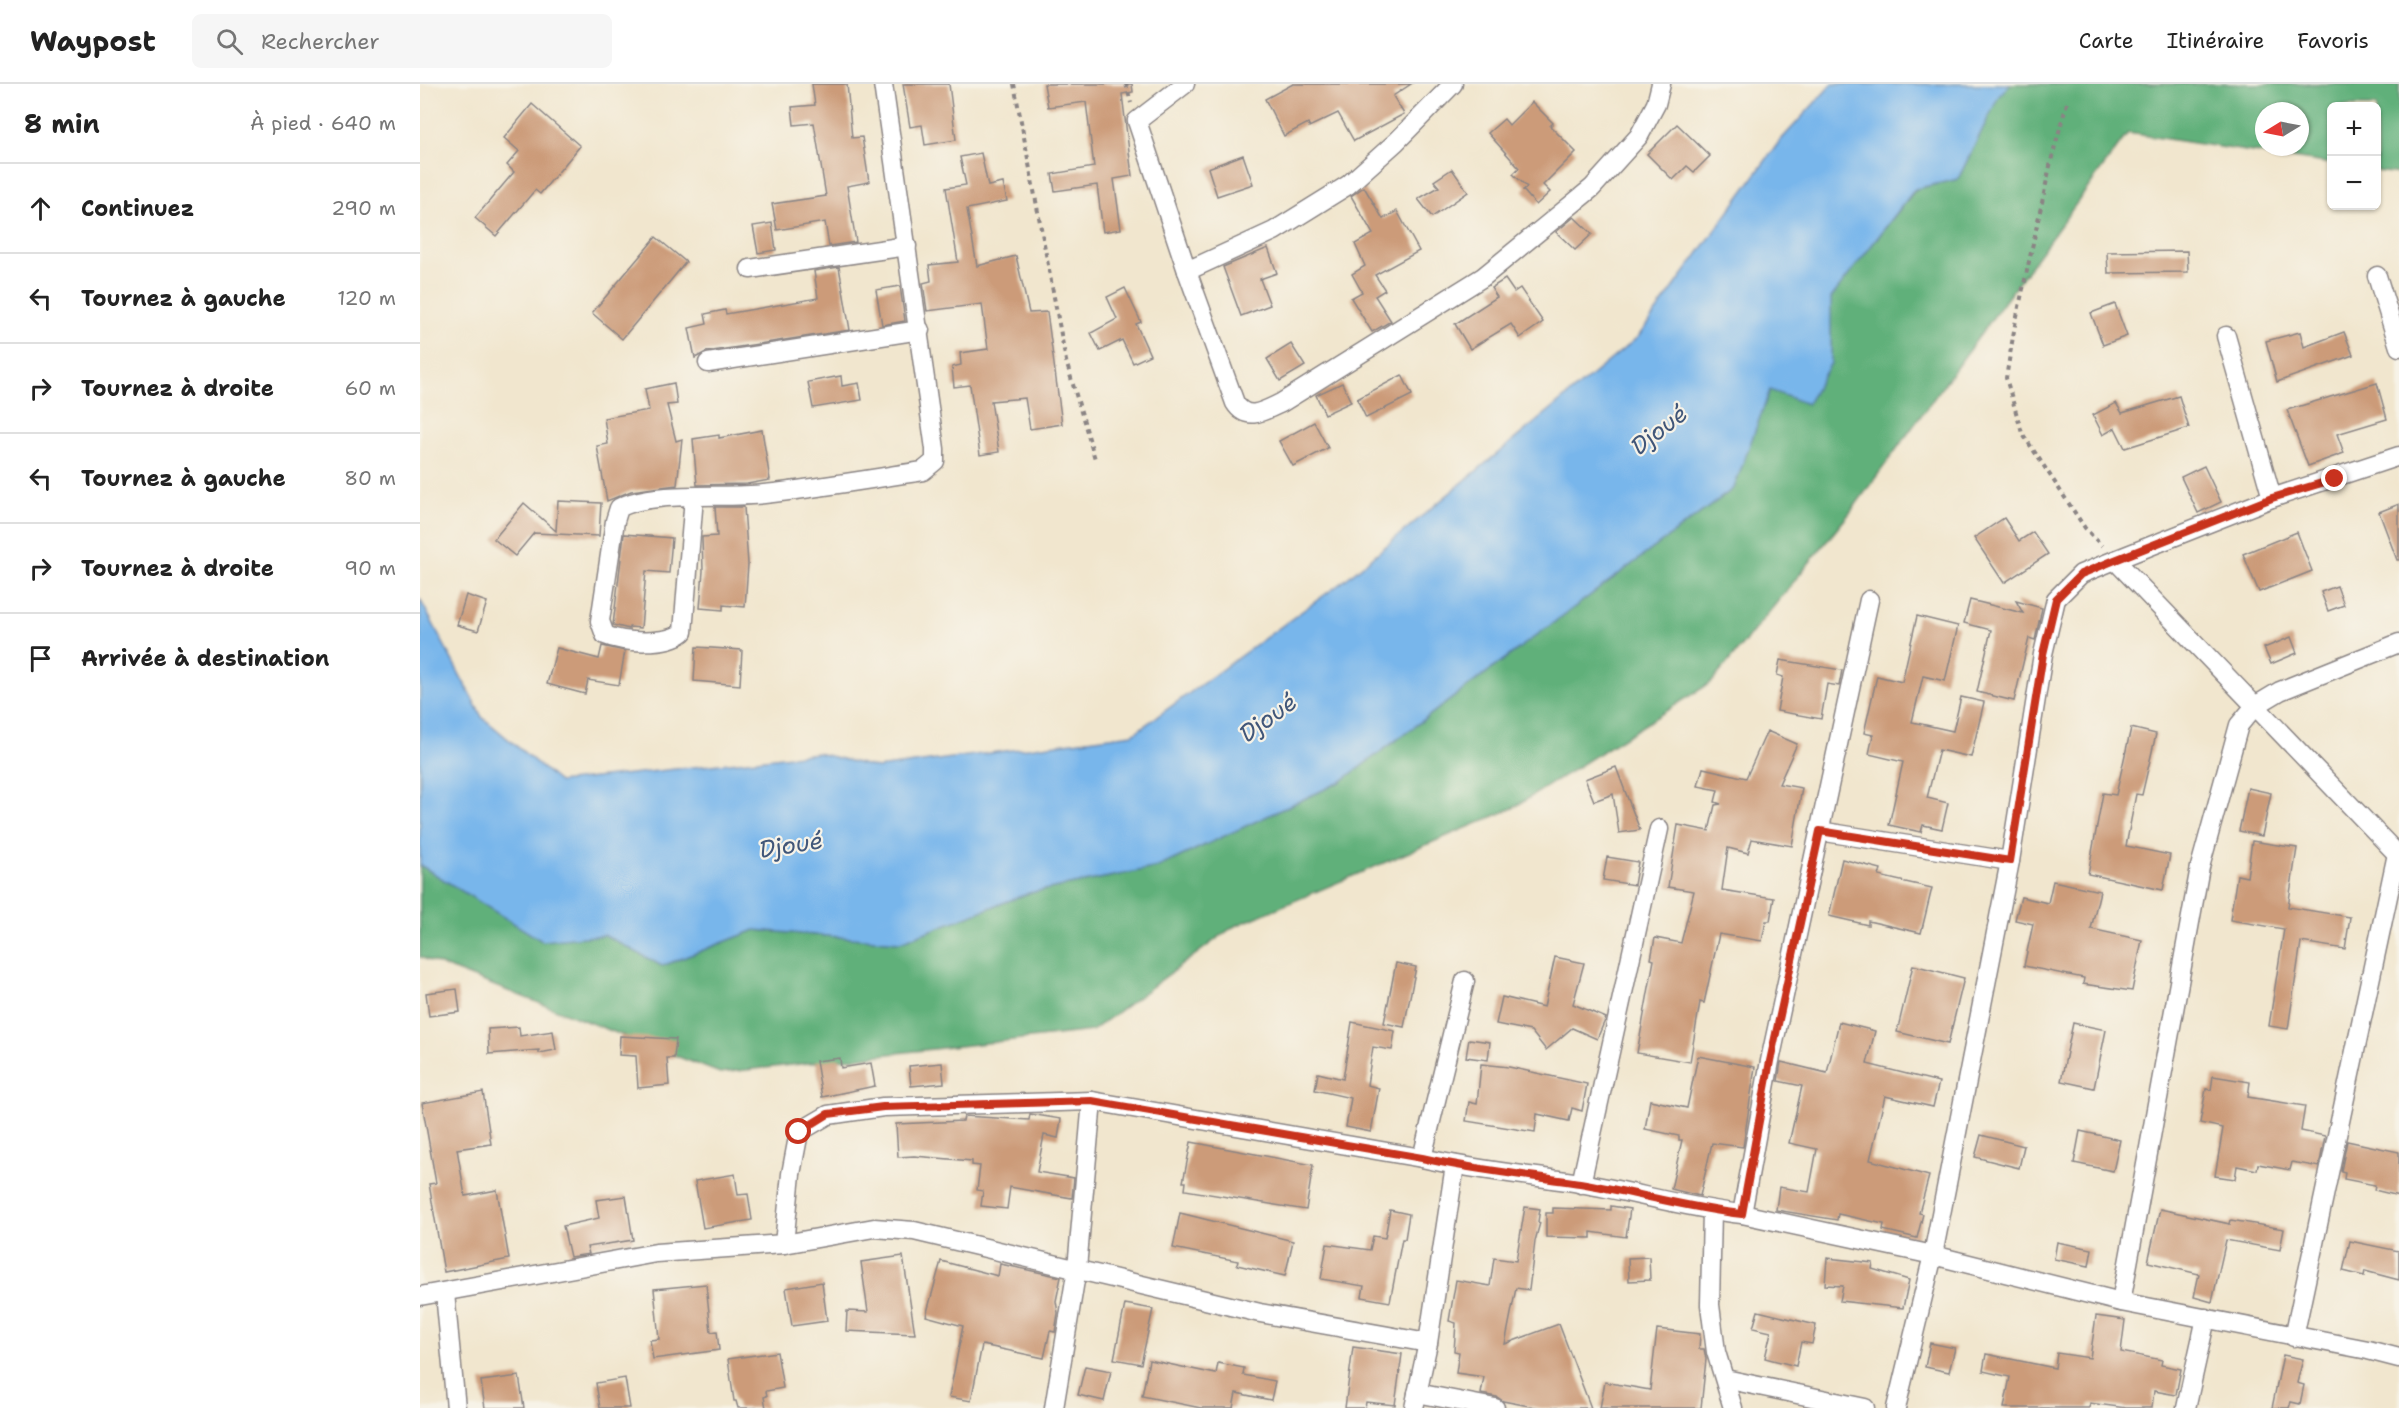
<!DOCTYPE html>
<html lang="fr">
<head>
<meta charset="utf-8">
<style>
	:root { --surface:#fff; --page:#f6f6f6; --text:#222; --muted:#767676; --line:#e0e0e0 }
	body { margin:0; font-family:"Shantell Sans",sans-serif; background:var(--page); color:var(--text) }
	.controls { position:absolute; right:18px; top:18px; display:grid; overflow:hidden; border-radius:9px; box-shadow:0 2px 4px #0004 }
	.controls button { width:54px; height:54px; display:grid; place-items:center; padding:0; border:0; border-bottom:2px solid var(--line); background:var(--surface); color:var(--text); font:30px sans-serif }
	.compass { position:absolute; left:1835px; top:18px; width:54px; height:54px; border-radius:50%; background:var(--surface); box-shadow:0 2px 4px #0004; rotate:260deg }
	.stop { position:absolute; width:18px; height:18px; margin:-14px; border:4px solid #c8321e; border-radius:50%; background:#fff }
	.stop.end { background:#c8321e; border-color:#fff; box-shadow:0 2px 6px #0008 }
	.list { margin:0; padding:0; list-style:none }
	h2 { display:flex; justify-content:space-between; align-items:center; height:78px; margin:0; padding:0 24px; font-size:26px }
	h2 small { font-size:20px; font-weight:400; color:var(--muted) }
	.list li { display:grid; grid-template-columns:39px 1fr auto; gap:18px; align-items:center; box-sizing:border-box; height:90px; padding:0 24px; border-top:2px solid var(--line) }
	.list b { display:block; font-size:22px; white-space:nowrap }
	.list em { font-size:20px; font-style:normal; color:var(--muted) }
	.icon { flex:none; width:33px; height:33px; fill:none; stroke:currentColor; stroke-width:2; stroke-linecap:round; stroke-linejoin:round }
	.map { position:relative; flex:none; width:1979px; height:1324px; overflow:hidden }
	header { display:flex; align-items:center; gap:36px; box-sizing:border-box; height:84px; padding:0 30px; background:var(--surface); border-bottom:2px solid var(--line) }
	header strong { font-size:28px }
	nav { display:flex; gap:33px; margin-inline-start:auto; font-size:21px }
	.search { width:420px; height:54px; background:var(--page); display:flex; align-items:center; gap:15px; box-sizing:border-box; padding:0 21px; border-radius:9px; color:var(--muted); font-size:22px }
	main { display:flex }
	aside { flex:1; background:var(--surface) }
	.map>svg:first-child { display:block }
	.forest { fill:#61b07a; stroke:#42695a; stroke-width:1.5; fill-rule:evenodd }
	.water { fill:#78b6eb; stroke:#4d6c93; stroke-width:1.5 }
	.building { fill:#cc9b79 }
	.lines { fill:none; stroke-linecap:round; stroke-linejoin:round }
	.street-casing { stroke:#8a8484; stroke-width:21 }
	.path { stroke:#8a8484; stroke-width:4; stroke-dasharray:4.5 4.5; stroke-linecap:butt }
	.street { stroke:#fff; stroke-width:18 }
	.route { stroke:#c8321e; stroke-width:8 }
	.labels { text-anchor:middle; stroke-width:4.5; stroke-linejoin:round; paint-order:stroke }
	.water-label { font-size:24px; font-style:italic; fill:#405679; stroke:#f7f3e8 }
</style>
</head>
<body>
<header>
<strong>Waypost</strong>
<div class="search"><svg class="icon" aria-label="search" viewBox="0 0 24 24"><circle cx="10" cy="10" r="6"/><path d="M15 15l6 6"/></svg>Rechercher</div>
<nav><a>Carte</a><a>Itinéraire</a><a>Favoris</a></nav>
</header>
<main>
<aside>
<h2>8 min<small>À pied · 640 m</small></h2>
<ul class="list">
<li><svg class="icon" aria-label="ahead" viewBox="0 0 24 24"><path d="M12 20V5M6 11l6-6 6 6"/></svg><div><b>Continuez</b></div><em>290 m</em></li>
<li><svg class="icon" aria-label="left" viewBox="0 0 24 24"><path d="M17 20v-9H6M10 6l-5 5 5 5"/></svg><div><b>Tournez à gauche</b></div><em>120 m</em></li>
<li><svg class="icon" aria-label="right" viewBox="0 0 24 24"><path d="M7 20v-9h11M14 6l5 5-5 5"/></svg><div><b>Tournez à droite</b></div><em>60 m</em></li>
<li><svg class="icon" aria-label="left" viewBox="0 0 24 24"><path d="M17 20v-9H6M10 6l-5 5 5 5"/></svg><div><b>Tournez à gauche</b></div><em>80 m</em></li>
<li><svg class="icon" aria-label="right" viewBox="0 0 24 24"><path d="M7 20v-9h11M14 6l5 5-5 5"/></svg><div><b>Tournez à droite</b></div><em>90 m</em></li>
<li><svg class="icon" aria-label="arrive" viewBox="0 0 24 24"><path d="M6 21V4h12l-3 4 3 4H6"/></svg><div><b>Arrivée à destination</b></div></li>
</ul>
</aside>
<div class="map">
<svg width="1979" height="1324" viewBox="0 0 1979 1324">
	<rect width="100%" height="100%" fill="#f7f3e8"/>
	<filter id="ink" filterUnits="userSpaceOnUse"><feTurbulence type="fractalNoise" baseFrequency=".0167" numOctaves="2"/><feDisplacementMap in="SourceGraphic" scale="12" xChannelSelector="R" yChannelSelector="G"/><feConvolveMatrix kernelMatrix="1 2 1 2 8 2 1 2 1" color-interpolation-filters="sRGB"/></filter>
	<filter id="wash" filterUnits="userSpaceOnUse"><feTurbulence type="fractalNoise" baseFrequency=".008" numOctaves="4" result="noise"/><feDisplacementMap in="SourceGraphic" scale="24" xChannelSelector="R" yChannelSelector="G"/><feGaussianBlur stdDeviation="1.35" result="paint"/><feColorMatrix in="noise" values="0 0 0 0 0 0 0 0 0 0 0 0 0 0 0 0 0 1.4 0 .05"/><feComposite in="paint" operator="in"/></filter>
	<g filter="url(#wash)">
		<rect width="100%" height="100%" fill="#f1e6ce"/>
		<path class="forest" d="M1590 0H1979V90L1957 87 1956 22H1912L1911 80 1708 49 1429 430 1292 598 1093 724 813 843 672 947 300 989 0 873V781L122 856 185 851 242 882 335 846 480 858 609 809 738 783 920 698 1314 404 1350 305 1411 279 1410 214 1496 105 1538 95 1579 11ZM1844 27H1880V63H1844Z"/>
		<path class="water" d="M1412 0H1590L1579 12 1538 95 1495 105 1411 214V279L1387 320 1350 306 1314 404 920 698 738 783 609 809 480 858 335 846 242 882 185 851 122 857 0 781V515L62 633 139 698 398 669 457 684 713 650 925 496 1218 253 1359 58Z"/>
		<g id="blocks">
			<g class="building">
				<path d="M392 0H427L432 54 442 53 449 98 427 102 436 158 409 162 405 138 357 146 352 120 406 112 394 39 374 41 372 23 395 21Z"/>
				<path d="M483 0H529L536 56 505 61 502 41 490 43Z"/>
				<path d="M624 0H712L713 8 702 10 712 92 694 95 701 145 683 148 677 101 635 107 632 90 674 83 666 18 628 23Z"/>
				<path d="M873 0H991L973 12 984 30 934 57 918 29 889 43 888 39 864 52 845 15Z"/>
				<path d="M1112 18 1133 39 1130 42 1156 68 1123 101 1130 108 1116 121 1103 106 1107 103 1093 90 1099 84 1068 49 1084 35 1089 41Z"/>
				<path d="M112 20 160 62 120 110 115 106 76 152 55 134 94 88 87 81 99 67 84 54Z"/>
				<path d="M1257 40 1290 72 1274 88 1267 82 1253 96 1227 70Z"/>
				<path d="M561 69 568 102 583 99 587 117 547 125 557 182 596 172 609 229 627 228 642 340 610 345 605 314 571 317 579 368 560 371 550 301 534 303 532 283 541 281 540 269 568 265 562 220 507 227 503 199 511 197 509 181 538 178 526 104 546 101 540 73Z"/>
				<path d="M823 71 833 100 797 112 788 84Z"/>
				<path d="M1032 85 1048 108 1012 133 998 115 1019 103 1014 97Z"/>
				<path d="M944 103 963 135 977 127 999 167 955 191 965 206 955 212 971 237 952 248 931 214 942 208 932 190 945 182 935 160 953 150 931 112Z"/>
				<path d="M1154 133 1172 150 1155 166 1136 148Z"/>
				<path d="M352 139 356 166 338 169 333 142Z"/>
				<path d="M236 153 266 178 202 255 172 229Z"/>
				<path d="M848 164 857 189 840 195 850 221 821 232 803 183Z"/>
				<path d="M1767 167 1768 188 1688 189 1687 168Z"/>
				<path d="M419 183 430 246 286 268 275 274 269 244 287 240 285 230 305 226 306 230 398 214 394 187Z"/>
				<path d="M1085 195 1094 208 1100 204 1123 238 1100 254 1091 240 1050 265 1035 240 1077 213 1071 204Z"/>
				<path d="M480 202 485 237 462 241 456 206Z"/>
				<path d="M705 204 721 238 716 240 730 271 713 279 702 256 680 267 671 249 697 235 687 213Z"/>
				<path d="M1695 220 1707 252 1683 261 1671 229Z"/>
				<path d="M1880 248 1884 263 1924 248 1933 271 1857 298 1846 257Z"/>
				<path d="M871 260 885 282 860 297 847 275Z"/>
				<path d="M982 291 992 311 946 334 937 315Z"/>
				<path d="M421 292 422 302 439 299 442 316 393 324 388 298Z"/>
				<path d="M254 299 257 320 247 321 256 357 262 355 257 401 211 407 187 417 177 362 188 360 184 334 229 326 225 305Z"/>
				<path d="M922 299 931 318 905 330 896 311Z"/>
				<path d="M1957 299 1967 335 1917 350 1924 369 1888 382 1867 326Z"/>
				<path d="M1759 312 1769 344 1705 364 1695 344 1683 351 1673 331 1696 319 1702 329Z"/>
				<path d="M894 338 908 364 873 382 859 357Z"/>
				<path d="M342 346 350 396 327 400 277 401 273 355 299 351V354Z"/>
				<path d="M1784 382 1801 418 1778 429 1761 393Z"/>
				<path d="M138 417 181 419 179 452 114 449 95 472 74 455 104 419 136 447Z"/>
				<path d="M1979 420V476H1977L1959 428Z"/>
				<path d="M295 423H324L328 480 325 523 303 521V526L280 524 283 487 282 453 297 452Z"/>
				<path d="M1584 434 1599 457 1613 448 1628 470 1584 499 1554 454Z"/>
				<path d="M1877 448 1892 487 1839 508 1823 470Z"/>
				<path d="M204 450 252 454 249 489 226 487 221 544 209 543V545L193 541Z"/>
				<path d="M1917 502 1924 521 1908 527 1901 508Z"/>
				<path d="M46 511 67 518 58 547 37 541Z"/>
				<path d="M1550 516 1603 529 1596 517 1622 524 1615 556 1609 554 1594 617 1557 608 1571 546 1544 539Z"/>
				<path d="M1497 532 1538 542 1525 597 1503 592 1492 638 1533 647 1541 613 1564 618 1551 673 1519 666 1507 714 1528 719 1522 745 1503 741 1501 748 1469 741 1483 678 1449 670 1453 651 1444 649 1457 592 1482 598Z"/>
				<path d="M1871 553 1877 569 1851 580 1844 564Z"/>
				<path d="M182 562 205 567 199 601 168 596 165 610 127 600 137 564 179 575Z"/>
				<path d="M276 563 322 566 320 601 274 597Z"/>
				<path d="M1360 576 1422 586 1419 602 1407 600 1401 635 1357 627 1363 593 1357 591Z"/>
				<path d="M1711 644 1736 650 1722 711 1716 710 1706 762 1750 771 1743 806 1668 790 1683 709 1696 711Z"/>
				<path d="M1347 647 1377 660 1359 700 1382 704 1372 762 1332 755 1328 769 1308 764 1302 806 1354 814 1350 837H1346L1342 857 1299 850 1284 919 1280 918 1270 978 1217 969 1234 876 1231 875 1235 854 1261 859 1274 807 1248 803 1258 741 1289 747 1295 721 1301 720 1295 718 1298 706 1278 702 1283 684 1326 694Z"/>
				<path d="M1196 683 1208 715 1220 746 1199 749 1193 710 1174 717 1165 695Z"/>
				<path d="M1828 704 1851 709 1842 752 1819 747Z"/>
				<path d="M1832 757 1877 764 1868 823 1930 833 1925 865 1881 858 1868 945 1849 942 1864 845 1810 836 1817 791 1827 793Z"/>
				<path d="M1187 773 1218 778 1214 801 1183 796Z"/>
				<path d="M1422 775 1461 785 1459 792 1512 804 1501 849 1448 837V841L1409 832Z"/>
				<path d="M1633 797 1680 807 1671 845 1722 856 1712 907 1663 900 1664 894 1604 882 1613 840 1595 836 1601 813 1628 819Z"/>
				<path d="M1135 873 1164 879 1153 920 1186 934 1177 955 1152 944 1126 966 1111 947 1076 940 1082 913 1124 923Z"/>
				<path d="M976 879 996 883 984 943 964 939Z"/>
				<path d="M1493 881 1544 894 1528 960 1477 948Z"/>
				<path d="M37 905 40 928 9 932 6 909Z"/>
				<path d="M932 938 975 947 972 966 953 963 947 1001 959 1004 951 1048 926 1043 931 1014 895 1006 898 989 923 995Z"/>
				<path d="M1419 938 1455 947 1447 980 1519 998 1513 1023 1465 1012 1450 1076 1509 1092 1499 1129 1503 1130 1497 1154 1463 1146 1464 1140 1418 1130 1417 1136 1356 1126 1359 1103 1389 1108 1397 1065 1369 1059 1382 1002 1358 997 1361 978 1407 989Z"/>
				<path d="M1653 939 1686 946 1674 1004 1641 997Z"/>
				<path d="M99 943 100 952 133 947 136 966 119 969V966L69 970 68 945Z"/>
				<path d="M200 952 256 955 254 974H247L249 1001 218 1004 216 972 199 971Z"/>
				<path d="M1049 955 1070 958 1068 976 1046 973Z"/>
				<path d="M1278 972 1335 983 1323 1063 1292 1059 1280 1112 1251 1105 1262 1056H1259V1052L1225 1045 1230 1016 1267 1024Z"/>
				<path d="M420 974 421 984 451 979 455 1002 402 1013 396 977Z"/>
				<path d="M522 979 524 999 491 1002 489 982Z"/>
				<path d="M1061 980 1089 983 1167 1000 1162 1027 1152 1024 1149 1037 1117 1030 1115 1048 1046 1037 1049 1018 1057 1020Z"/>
				<path d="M1793 992 1830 998 1828 1013 1885 1022 1881 1047 1905 1052 1899 1083 1872 1078 1870 1086 1838 1080 1837 1086 1817 1082 1815 1095 1795 1092 1803 1044 1780 1039 1786 1005 1791 1006Z"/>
				<path d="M63 1008 71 1060 37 1065 45 1112 77 1106 89 1175 24 1188 9 1100 16 1099 2 1019Z"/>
				<path d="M610 1030 641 1035 638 1054 624 1051 617 1088 654 1094 652 1114 590 1103 587 1125 561 1122 563 1107 557 1106 560 1082 552 1081V1077L494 1072 478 1073 476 1040 543 1037 544 1032 609 1036Z"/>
				<path d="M1660 1047 1700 1056 1693 1087 1654 1079Z"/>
				<path d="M1561 1051 1604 1062 1599 1084 1555 1073Z"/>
				<path d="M1927 1057 1979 1068V1112L1954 1106 1955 1101 1924 1095 1925 1088 1921 1087Z"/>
				<path d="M771 1058 893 1081 886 1126 765 1106 766 1098H763Z"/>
				<path d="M315 1090 318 1111 328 1110 332 1136 283 1144 275 1097Z"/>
				<path d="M206 1112 213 1156 167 1163 169 1170 150 1173 143 1142 179 1134 176 1116Z"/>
				<path d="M1191 1122 1210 1125 1206 1153 1171 1148V1154L1126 1153V1129H1133V1124L1191 1126Z"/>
				<path d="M1105 1123 1120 1125 1118 1138 1120 1139 1115 1157 1109 1206 1096 1204 1085 1260 1139 1240 1171 1324H1120L1083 1317 1077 1313 1061 1310 1064 1293 1036 1289 1039 1268 1034 1267 1036 1239 1029 1237 1036 1196 1070 1202 1074 1174 1096 1177Z"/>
				<path d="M1740 1125 1810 1140 1811 1136 1864 1145 1860 1166 1806 1156 1792 1218 1774 1213 1779 1190 1728 1178Z"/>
				<path d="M970 1126 989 1130 985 1155H982L970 1218 942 1213 944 1202 901 1195 907 1160 950 1166 953 1152 965 1154Z"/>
				<path d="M760 1129 873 1157 865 1192 817 1181 818 1177 753 1164Z"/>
				<path d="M1930 1157 1979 1167V1196L1945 1187 1944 1192 1923 1187Z"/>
				<path d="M1637 1158 1672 1165 1669 1182 1634 1175Z"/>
				<path d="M483 1172 495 1250 426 1247 427 1227 448 1228 441 1178Z"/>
				<path d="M1229 1173 1230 1196 1209 1197 1208 1174Z"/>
				<path d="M1407 1174 1453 1179 1452 1185 1489 1196 1483 1224 1420 1217 1423 1202 1405 1201Z"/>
				<path d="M521 1177 578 1192 580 1180 641 1193 636 1217 638 1229 635 1248 630 1247 624 1274 562 1261 551 1317 529 1313 543 1242 506 1232Z"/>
				<path d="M402 1198 407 1237 372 1242 366 1204Z"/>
				<path d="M286 1200 291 1248 297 1247 299 1266 233 1275 230 1256 239 1255 234 1205Z"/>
				<path d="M705 1220 733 1225 721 1280 694 1275Z"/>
				<path d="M1338 1227 1396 1241 1392 1260 1381 1258 1376 1282 1345 1274 1351 1248 1333 1244Z"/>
				<path d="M1676 1232 1705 1236 1701 1268 1742 1276 1741 1281 1761 1285 1756 1311 1734 1307 1732 1324H1706L1670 1319 1669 1324H1584L1590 1293 1563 1287 1566 1270 1635 1284 1637 1269 1670 1274Z"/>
				<path d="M1237 1245 1280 1250 1279 1265H1284L1286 1275 1281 1324H1180L1185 1298 1230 1306Z"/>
				<path d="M1510 1259 1535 1264 1529 1288 1505 1283Z"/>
				<path d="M933 1263 982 1270 975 1321 946 1318 945 1324H925Z"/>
				<path d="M357 1268 363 1304 346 1307 347 1312 344 1313 346 1324H318L316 1317H314L308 1275Z"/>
				<path d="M1863 1271 1883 1275 1877 1299 1884 1301 1880 1320 1871 1318 1869 1324H1852Z"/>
				<path d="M729 1276 796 1290 798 1279 824 1284 823 1291 855 1297 851 1316 816 1309 813 1324H781L722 1312Z"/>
				<path d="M665 1282 691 1287 684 1317 658 1311Z"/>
				<path d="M99 1292 104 1324H65L61 1297Z"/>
				<path d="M205 1294 210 1324H180L176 1299Z"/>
			</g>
		</g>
	</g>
	<g filter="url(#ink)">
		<use href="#blocks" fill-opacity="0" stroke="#8a8484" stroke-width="1.5"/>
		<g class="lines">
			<g class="street-casing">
				<g id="street">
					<path d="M765 0 717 37 767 187 815 319C827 338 844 327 861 319L1063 193 1172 104 1219 52 1236 20 1241 0"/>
					<path d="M330 185 487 162"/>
					<path d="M767 187 854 147 928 101 976 58 1033 0"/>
					<path d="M1957 192 1979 263"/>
					<path d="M1806 252 1852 414"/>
					<path d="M288 279 500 246"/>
					<path d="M274 413 263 548C247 561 204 559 185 551L180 537 195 437 199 424C232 406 305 415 344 410 398 404 450 395 503 387L515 377V365L463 0"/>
					<path d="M1695 476 1979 772"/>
					<path d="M1399 747 1590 777"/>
					<path d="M1002 1074 1045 897"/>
					<path d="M1161 1100 1239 745"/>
					<path d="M1292 1126 1290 1221 1296 1268 1313 1324"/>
					<path d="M1322 1130 1350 977 1449 516"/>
					<path d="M364 1160 371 1090 379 1048 408 1031 463 1023 672 1017 1002 1074C1054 1086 1107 1091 1160 1099 1214 1108 1267 1124 1322 1130L1513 1171 1701 1218 1948 1266 1979 1274"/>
					<path d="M25 1209 36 1324"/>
					<path d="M0 1212 236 1169 364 1160 454 1144 494 1147 840 1229 1008 1259"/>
					<path d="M1701 1218 1780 783 1819 641 1835 622 1860 607 1979 559"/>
					<path d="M1874 1253 1977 770"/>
					<path d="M1305 1295 1445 1324"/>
					<path d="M997 1309 1075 1324"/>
					<path d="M634 1324 657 1184 672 1017"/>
					<path d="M994 1324 1008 1259 1035 1081"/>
					<path d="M1476 1324 1513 1171 1590 777 1623 570 1636 515 1661 490 1695 476 1852 414 1979 372"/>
					<path d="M1766 1324 1786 1234"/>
				</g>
			</g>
			<g class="path">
				<path d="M594 0 646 277 675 375"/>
				<path d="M706 0 711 19"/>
				<path d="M1647 19 1632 73 1595 241 1586 294 1602 349 1665 444 1682 462"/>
			</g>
			<use href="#street" class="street"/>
		</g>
	</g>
	<g class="lines" filter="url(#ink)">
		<path class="route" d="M379 1048 408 1030 463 1023 672 1017 1002 1074C1054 1086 1107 1091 1160 1099 1214 1108 1267 1124 1322 1130L1350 977 1400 747 1590 777 1623 570 1636 515 1661 490 1695 476 1852 414 1915 395"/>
	</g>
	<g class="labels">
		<g class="water-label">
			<text transform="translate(1239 346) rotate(-38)" y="8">Djoué</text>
			<text transform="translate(848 634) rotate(-36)" y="8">Djoué</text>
			<text transform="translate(371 761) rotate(-9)" y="8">Djoué</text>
		</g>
	</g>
</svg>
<div class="controls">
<button>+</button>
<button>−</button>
</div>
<svg class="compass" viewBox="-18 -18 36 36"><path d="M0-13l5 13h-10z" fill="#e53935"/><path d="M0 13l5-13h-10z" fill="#767676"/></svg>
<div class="stop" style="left:379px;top:1048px"></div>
<div class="stop end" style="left:1915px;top:395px"></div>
</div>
</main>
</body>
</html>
